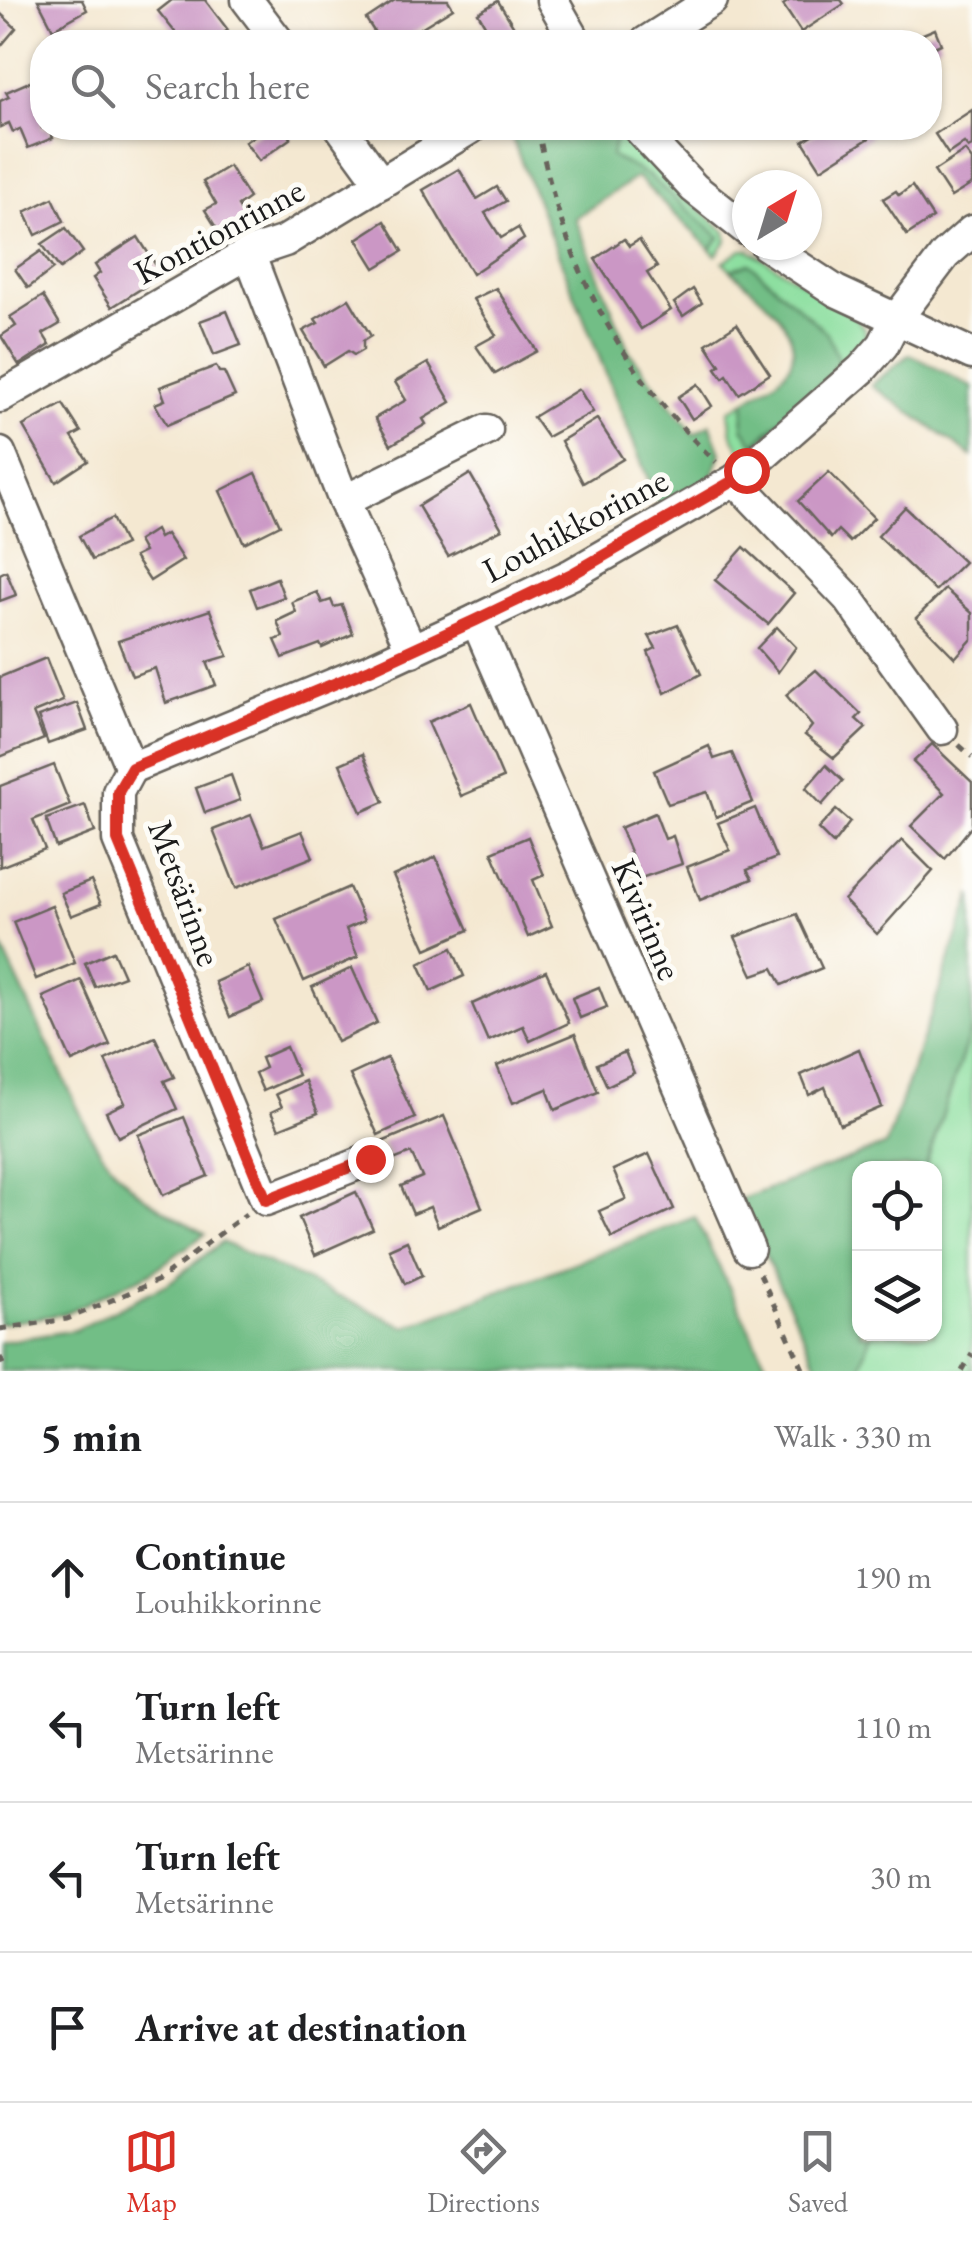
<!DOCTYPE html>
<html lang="en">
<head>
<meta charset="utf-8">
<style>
	:root { --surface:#fff; --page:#f2f2f2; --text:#202124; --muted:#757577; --line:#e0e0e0; --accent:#d93025 }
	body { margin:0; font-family:"EB Garamond",serif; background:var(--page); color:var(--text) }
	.controls { position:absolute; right:30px; bottom:30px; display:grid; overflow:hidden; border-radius:20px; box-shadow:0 2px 8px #0004 }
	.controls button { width:90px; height:90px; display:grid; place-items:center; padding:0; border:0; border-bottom:2px solid var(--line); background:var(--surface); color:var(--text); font:50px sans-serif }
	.compass { position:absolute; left:732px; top:170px; width:90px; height:90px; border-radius:50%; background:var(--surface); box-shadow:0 2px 8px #0004; rotate:38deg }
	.stop { position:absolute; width:30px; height:30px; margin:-22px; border:8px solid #d93025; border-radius:50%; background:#fff }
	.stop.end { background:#d93025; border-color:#fff; box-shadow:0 2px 10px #0008 }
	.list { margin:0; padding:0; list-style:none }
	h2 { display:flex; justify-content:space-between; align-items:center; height:130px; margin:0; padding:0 40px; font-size:42px }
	h2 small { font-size:32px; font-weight:400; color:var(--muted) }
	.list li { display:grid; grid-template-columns:65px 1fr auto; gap:30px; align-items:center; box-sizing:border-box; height:150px; padding:0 40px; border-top:2px solid var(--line) }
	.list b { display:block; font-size:38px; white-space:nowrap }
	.list p { margin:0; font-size:32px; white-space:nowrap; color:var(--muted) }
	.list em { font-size:32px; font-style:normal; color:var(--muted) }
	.icon { flex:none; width:55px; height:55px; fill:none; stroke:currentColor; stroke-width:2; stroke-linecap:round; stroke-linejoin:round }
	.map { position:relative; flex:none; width:972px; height:1371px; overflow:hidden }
	.search { position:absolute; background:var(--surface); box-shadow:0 2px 8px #0004; left:30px; right:30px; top:30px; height:110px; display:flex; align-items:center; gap:25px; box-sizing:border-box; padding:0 35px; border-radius:40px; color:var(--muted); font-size:38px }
	.sheet { height:730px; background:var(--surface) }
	nav { display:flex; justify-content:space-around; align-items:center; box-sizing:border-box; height:140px; border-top:2px solid var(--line); background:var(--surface); font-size:28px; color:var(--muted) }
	nav a { display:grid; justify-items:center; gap:5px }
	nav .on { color:var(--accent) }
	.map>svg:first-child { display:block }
	.green { fill:#8ddfa0; stroke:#547e5e; stroke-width:2.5 }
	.forest { fill:#72be86; stroke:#476d51; stroke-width:2.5 }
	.building { fill:#cb97c5 }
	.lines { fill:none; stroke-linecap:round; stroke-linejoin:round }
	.minor-casing { stroke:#68635b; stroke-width:35 }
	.path { stroke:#68635b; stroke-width:5; stroke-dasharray:8 8; stroke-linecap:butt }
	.minor { stroke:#fff; stroke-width:30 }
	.route { stroke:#d93025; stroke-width:12 }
	.labels { text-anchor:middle; stroke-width:10; stroke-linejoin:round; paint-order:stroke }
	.street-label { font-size:35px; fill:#1c1c1c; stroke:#fdfcf7 }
</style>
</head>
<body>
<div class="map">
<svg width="972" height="1371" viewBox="0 0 972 1371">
	<rect width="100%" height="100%" fill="#fdfcf7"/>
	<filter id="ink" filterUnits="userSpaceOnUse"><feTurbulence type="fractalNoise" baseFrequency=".01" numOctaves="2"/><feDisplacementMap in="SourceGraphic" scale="20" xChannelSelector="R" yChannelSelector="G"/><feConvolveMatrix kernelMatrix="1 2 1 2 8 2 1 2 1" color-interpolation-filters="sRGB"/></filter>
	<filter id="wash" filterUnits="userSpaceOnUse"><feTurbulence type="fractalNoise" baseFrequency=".0048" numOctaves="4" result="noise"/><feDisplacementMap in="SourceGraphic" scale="40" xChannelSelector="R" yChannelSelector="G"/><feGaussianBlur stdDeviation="2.25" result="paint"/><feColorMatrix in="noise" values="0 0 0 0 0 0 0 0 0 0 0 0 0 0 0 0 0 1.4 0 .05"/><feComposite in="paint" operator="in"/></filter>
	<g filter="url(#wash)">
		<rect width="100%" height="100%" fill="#f4e8d1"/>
		<g class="green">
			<path d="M606 128H621L686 198 726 232 727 240 716 255 710 249 720 238 649 176 610 156Z"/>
			<path d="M742 249H748L854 315 865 330 866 348 744 457 732 434 729 411 745 401 743 428 827 333 749 264 731 270 723 262Z"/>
			<path d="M972 1026V1371H859L871 1334H934V1168H925Z"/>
		</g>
		<g class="forest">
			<path d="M517 128H606L617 134 611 156 649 176 720 237 710 249 637 177 575 218 629 351 694 434 710 424 721 453 712 477 662 514 509 131Z"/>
			<path d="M749 263 827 333 839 361 828 378 754 444 743 428 745 401C757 392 774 384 784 373 816 335 755 293 731 270Z"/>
			<path d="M910 354 972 387V456L871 385Z"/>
			<path d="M972 894V1026L925 1168H860V1334H871L859 1371H820L739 1200 886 1145Z"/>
			<path d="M0 943 91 1136C126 1192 150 1202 205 1234L152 1272 63 1314 0 1324Z"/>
			<path d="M695 1217 770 1371H0V1342L75 1330 170 1282 222 1242 406 1327Z"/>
		</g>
		<g id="blocks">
			<g class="building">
				<path d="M38 0H82L87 10 53 29Z"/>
				<path d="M172 0H205L228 30 211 42H183L158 11Z"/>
				<path d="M395 0H448L453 8 398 42H381L366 19Z"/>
				<path d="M790 0H841L844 4 801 32 783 5Z"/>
				<path d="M498 1 516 30 495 42 478 13Z"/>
				<path d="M0 13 16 28 0 47Z"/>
				<path d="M935 29 941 44 930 49V42H904Z"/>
				<path d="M34 80 42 99V128H49L53 138 28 148 20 129 13 132 9 123 0 127V101L9 97 6 92Z"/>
				<path d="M972 110V146L968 148 964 143 948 154 935 134Z"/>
				<path d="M266 128H283L291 138 259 161 245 142Z"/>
				<path d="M824 128H865L871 137 821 169 803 141Z"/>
				<path d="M965 151 972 160V184L951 197 934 171Z"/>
				<path d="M229 166 249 198 238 206 247 221 222 237 205 210 216 204 203 182Z"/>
				<path d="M459 169 477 199 497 187 506 201 485 213 501 238 518 228 524 239 472 274 423 190Z"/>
				<path d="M912 186 933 218 907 235 883 199 896 191 899 195Z"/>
				<path d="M53 198 64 221 36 235 25 212Z"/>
				<path d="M385 221 403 251 375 268 357 239Z"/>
				<path d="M66 228 83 252 60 269 42 244Z"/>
				<path d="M138 237 159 270 144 279 147 285 112 307 93 278 100 273 95 265Z"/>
				<path d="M624 239 629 246 639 240 657 267 647 273 671 310 641 329 595 259Z"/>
				<path d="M41 251 53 269 28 288 15 269Z"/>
				<path d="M496 288 537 351 495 374 476 346 496 335 473 299Z"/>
				<path d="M693 289 702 303 683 316 674 303Z"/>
				<path d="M43 296 60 324 43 334 50 345 19 365 1 336 16 326 10 317Z"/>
				<path d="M349 299 371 336 363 341V350L354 355 348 351 324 366 303 331 318 323 315 319Z"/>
				<path d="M227 311 241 345 214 355 200 321Z"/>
				<path d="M737 324 770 374 739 394 727 375 723 378 716 368 720 365 706 344Z"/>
				<path d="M428 363 451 402 423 419 426 424 391 445 375 418 406 400 395 382Z"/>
				<path d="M216 366 219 372H224L235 396 167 425 155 404 165 400 160 387Z"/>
				<path d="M698 384 712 406 692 419 678 397Z"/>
				<path d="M579 389 593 412 547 437 533 417Z"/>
				<path d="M63 404 81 432 72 437 88 461 56 482 23 426Z"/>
				<path d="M597 419 623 459 583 483 561 441Z"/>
				<path d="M829 472 874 518 850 542 838 530 831 538 798 501Z"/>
				<path d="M256 473 280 525 244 543 220 491Z"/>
				<path d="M470 474 502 529 448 556 418 506Z"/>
				<path d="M905 507 964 562 935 591 878 536Z"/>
				<path d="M112 518 125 545 92 560 79 536Z"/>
				<path d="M155 530 159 538 166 534 183 560 150 581 134 557 144 552 138 541Z"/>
				<path d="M744 547 794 593 768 624 715 580Z"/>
				<path d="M6 571 16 595 0 601V574Z"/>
				<path d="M277 578 284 597 257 607 250 589Z"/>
				<path d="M945 589 972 613V639L955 658 916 618Z"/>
				<path d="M317 592 322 603 331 600 334 607 342 605 353 634 322 648 320 644 283 658 275 640 283 637 277 621 296 612 292 602Z"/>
				<path d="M210 610 228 656 207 662 216 685 166 703 155 668 132 676 118 641Z"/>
				<path d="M678 625 701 674 665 693 648 652 656 648 649 636Z"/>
				<path d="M777 627 796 647 778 672 757 648Z"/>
				<path d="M46 658 63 701 33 713 44 739 0 757V677Z"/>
				<path d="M816 670 861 714 856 719 866 728 834 758 805 735 812 726 786 695Z"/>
				<path d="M77 703 87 730 48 744 38 717Z"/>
				<path d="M471 703 503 778 461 796 428 722Z"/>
				<path d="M932 744 972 782V826L945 859 911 826 944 793 913 762Z"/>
				<path d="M709 746 714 759 732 753 753 802 716 817 707 792 668 804 654 771Z"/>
				<path d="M363 754 384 802 361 812 340 764Z"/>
				<path d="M54 765 70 805 33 820 45 849 0 867V786Z"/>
				<path d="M826 765 843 781 822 805 806 788Z"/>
				<path d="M231 775 240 800 205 813 196 788Z"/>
				<path d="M85 805 95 832 56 847 46 819Z"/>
				<path d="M755 808 776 858 747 870 752 879 700 900 687 867 730 850 718 823Z"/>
				<path d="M836 810 850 822 833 844 818 829Z"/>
				<path d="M655 813 665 839 673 836 682 864 641 878 620 828Z"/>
				<path d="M251 815 264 846 302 831 313 857 236 888 213 830Z"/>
				<path d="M528 837 544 875 533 880 552 926 528 937 492 852Z"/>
				<path d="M902 840 933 871 877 934 844 900Z"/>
				<path d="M436 857 469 930 426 949 393 876Z"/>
				<path d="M91 881 101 904 71 916 61 893Z"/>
				<path d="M349 887 364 921 346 929 358 957 304 981 276 919Z"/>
				<path d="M52 906 75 963 36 979 13 922Z"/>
				<path d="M797 914 822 968 782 985 773 968 753 975 735 937Z"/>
				<path d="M452 948 464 976 431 991 419 964Z"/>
				<path d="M113 951 124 976 95 987 85 963Z"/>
				<path d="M248 967 263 1002 230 1017 215 982Z"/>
				<path d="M352 968 377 1023 337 1042 312 987Z"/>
				<path d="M546 971 569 1023 530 1041 523 1026 488 1041 472 1004Z"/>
				<path d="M81 980 110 1045 72 1062 43 997Z"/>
				<path d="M599 987 607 1007 580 1018 572 998Z"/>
				<path d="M575 1034 598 1092 555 1110 547 1089 513 1103 497 1066Z"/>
				<path d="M155 1037 174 1077 164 1081 177 1109 118 1137 106 1112 125 1103 105 1060Z"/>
				<path d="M286 1047 298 1075 263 1091 255 1073 265 1068 261 1058Z"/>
				<path d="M859 1049 882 1107 840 1125 825 1087 809 1095 801 1075Z"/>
				<path d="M625 1052 634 1073 607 1086 597 1064Z"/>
				<path d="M387 1058 415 1118 378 1135 350 1075Z"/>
				<path d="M305 1081 318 1113 279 1129 271 1112 282 1107 276 1094Z"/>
				<path d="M444 1116 482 1207 438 1226 430 1207 413 1214 401 1186 422 1177 411 1153 391 1161 382 1142Z"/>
				<path d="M184 1117 208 1176 163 1195 138 1135Z"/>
				<path d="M649 1154 674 1209 612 1238 599 1211 626 1199 613 1170Z"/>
				<path d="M356 1192 373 1229 315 1255 299 1218Z"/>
				<path d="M407 1241 422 1276 405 1284 389 1249Z"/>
			</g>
		</g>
	</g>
	<g filter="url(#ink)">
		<use href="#blocks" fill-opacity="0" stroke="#68635b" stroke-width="2.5"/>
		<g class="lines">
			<g class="minor-casing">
				<g id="minor">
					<path d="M247 0 279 42"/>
					<path d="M552 0 576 42"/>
					<path d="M646 42 712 0"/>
					<path d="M341 128 381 183"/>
					<path d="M638 128 694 188 747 230"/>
					<path d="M766 245 836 291 972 354"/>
					<path d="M249 253 344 501 412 651"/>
					<path d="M0 397 249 253 285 241 471 128"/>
					<path d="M0 453 131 768 118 792V840L266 1200 371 1159"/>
					<path d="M735 480 849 599 942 729"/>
					<path d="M344 501 487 430"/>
					<path d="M476 620 749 1249"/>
					<path d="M131 768 370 669 476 620 572 574 735 480 862 369 883 345 895 321 945 255 972 231"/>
				</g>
			</g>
			<g class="path">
				<path d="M538 128C561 259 619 370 716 462"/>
				<path d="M959 745 972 757"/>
				<path d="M760 1274 804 1371"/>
				<path d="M0 1329 67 1319 159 1280 246 1214"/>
				<path d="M0 1357 6 1371"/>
				<path d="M962 1371 972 1354"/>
			</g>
			<use href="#minor" class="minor"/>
		</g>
	</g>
	<g class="lines" filter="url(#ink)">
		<path class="route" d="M370 1159 266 1200 118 840V792L132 768 370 669 476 620 572 574 735 480 746 470"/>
	</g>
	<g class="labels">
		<g class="street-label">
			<text transform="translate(219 231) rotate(-28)" y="12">Kontionrinne</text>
			<text transform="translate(575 525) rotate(-28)" y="12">Louhikkorinne</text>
			<text transform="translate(185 893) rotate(70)" y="12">Metsärinne</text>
			<text transform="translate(647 919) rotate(67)" y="12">Kivirinne</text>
		</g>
	</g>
</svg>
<div class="controls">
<button><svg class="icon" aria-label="locate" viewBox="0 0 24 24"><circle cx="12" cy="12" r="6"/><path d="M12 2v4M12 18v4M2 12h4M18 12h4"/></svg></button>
<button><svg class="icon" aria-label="layers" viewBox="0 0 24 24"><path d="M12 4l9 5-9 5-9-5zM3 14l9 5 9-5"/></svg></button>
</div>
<svg class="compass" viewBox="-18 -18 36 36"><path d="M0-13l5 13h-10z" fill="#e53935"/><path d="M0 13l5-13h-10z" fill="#757577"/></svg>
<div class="stop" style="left:746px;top:470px"></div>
<div class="stop end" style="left:370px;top:1159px"></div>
<div class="search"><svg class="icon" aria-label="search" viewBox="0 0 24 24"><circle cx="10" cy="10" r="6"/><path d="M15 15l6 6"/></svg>Search here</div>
</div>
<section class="sheet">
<h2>5 min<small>Walk · 330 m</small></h2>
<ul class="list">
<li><svg class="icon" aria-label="ahead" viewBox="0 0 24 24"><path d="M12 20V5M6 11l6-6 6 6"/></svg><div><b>Continue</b><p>Louhikkorinne</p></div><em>190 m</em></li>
<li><svg class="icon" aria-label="left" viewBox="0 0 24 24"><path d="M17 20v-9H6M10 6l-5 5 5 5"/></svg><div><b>Turn left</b><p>Metsärinne</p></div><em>110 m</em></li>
<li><svg class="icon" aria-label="left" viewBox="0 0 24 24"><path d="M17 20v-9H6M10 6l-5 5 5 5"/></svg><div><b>Turn left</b><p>Metsärinne</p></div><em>30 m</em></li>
<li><svg class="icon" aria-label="arrive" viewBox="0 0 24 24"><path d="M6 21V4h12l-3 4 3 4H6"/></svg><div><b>Arrive at destination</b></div></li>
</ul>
</section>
<nav>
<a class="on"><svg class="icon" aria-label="map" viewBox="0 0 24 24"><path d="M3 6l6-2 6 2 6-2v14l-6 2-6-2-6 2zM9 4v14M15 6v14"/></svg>Map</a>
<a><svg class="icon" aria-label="directions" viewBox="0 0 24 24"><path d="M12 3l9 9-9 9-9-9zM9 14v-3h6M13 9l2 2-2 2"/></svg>Directions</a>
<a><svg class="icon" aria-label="saved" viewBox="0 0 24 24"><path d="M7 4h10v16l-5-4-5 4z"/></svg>Saved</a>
</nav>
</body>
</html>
